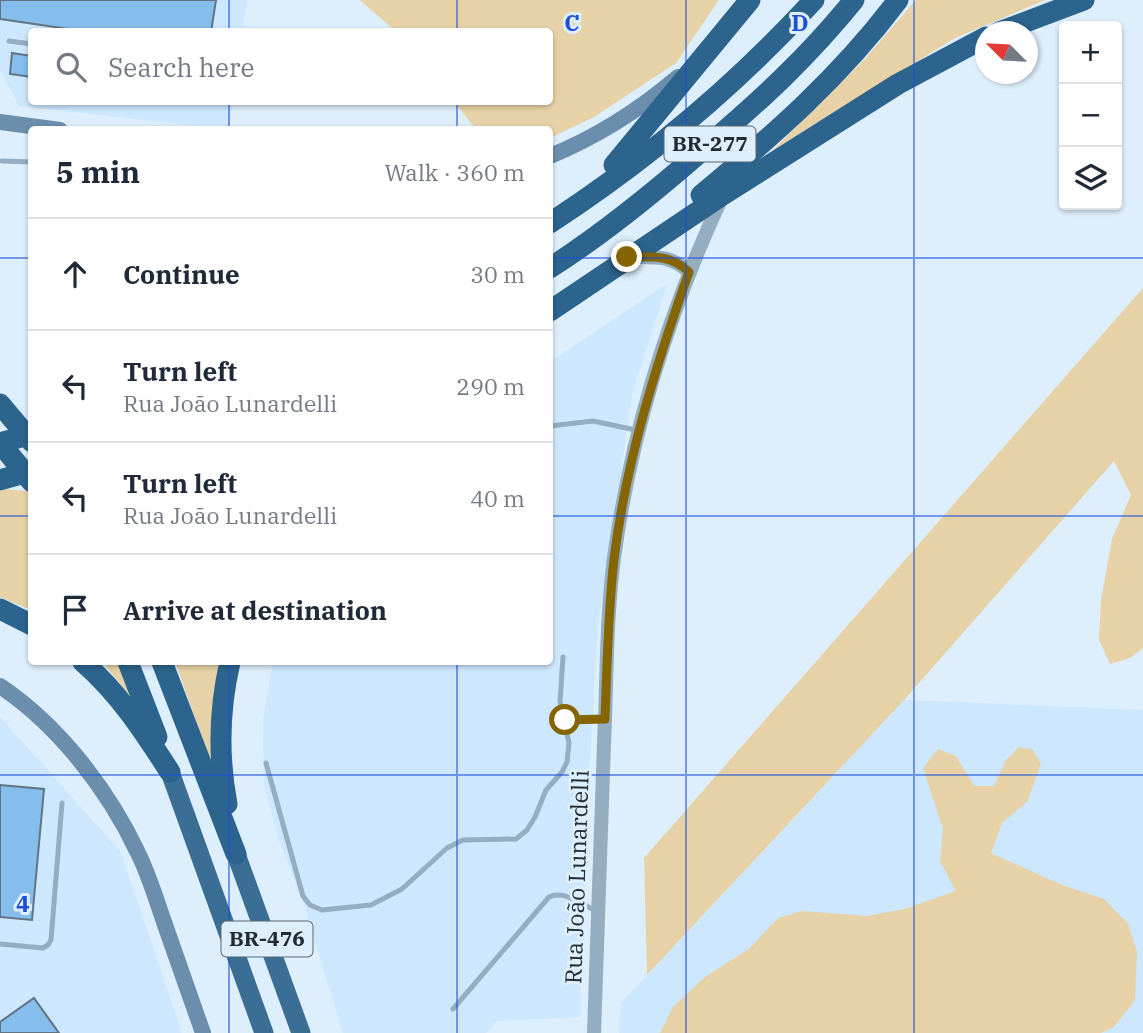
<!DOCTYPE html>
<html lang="en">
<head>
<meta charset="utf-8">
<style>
	:root { --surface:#fff; --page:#f2f2f3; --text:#1f2937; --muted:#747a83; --line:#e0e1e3 }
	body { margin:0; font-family:"IBM Plex Serif",serif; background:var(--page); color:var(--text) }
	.controls { position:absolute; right:21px; top:21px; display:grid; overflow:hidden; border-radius:7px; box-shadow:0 2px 5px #0004 }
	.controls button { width:63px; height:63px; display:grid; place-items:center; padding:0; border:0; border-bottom:2px solid var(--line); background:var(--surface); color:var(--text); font:35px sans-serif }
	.compass { position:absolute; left:975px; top:21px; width:63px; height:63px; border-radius:50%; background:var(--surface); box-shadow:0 2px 5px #0004; rotate:294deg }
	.stop { position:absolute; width:21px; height:21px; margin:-16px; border:5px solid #856500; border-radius:50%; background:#fff }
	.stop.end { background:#856500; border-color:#fff; box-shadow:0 2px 7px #0008 }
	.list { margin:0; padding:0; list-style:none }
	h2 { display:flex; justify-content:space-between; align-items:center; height:91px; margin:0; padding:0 28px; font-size:30px }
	h2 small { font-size:23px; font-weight:400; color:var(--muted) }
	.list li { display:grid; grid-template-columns:46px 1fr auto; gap:21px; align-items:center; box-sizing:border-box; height:112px; padding:0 28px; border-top:2px solid var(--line) }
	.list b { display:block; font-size:26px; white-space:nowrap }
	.list p { margin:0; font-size:23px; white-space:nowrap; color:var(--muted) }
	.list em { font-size:23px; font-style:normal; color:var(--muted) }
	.icon { flex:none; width:38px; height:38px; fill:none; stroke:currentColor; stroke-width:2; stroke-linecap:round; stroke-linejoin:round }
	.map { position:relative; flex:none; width:1143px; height:1033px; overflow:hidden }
	.search { position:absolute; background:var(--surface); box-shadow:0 2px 5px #0004; left:28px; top:28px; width:525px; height:77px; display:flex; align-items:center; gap:18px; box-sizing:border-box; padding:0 24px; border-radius:7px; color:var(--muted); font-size:26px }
	.panel { position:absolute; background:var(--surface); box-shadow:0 2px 5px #0004; left:28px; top:126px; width:525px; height:539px; border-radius:7px }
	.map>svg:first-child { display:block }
	.built { fill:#cce7fe }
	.green { fill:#e6d2a6 }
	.building { fill:#85bdec; stroke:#617483; stroke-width:2 }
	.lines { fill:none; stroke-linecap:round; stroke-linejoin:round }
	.service { stroke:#94adc1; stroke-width:5 }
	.tertiary { stroke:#94adc1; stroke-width:14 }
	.secondary { stroke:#6a8eac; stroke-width:16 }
	.trunk { stroke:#3b6e94; stroke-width:19 }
	.motorway { stroke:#2c648d; stroke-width:21 }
	.motorway-bridge { stroke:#2c648d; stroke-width:21 }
	.route { stroke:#856500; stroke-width:9 }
	.grid { fill:none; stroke:#1d4ed8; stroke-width:2; stroke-opacity:0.55 }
	.labels { text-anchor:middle; stroke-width:6; stroke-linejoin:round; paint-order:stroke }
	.shield { fill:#ddeefc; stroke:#5b666f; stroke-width:2 }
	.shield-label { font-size:21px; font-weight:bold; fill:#232b32 }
	.street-label { font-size:23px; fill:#232b32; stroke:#ddeefc }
	.grid-label { font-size:23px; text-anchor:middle; font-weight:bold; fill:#1d4ed8; stroke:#ddeefc; stroke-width:6; stroke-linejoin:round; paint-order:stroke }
</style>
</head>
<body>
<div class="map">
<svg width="1143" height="1033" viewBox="0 0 1143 1033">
	<rect width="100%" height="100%" fill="#ddeefc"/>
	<g class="built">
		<path d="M0 0H247L243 31 32 32V102H233L229 129 19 106 0 69Z"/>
		<path d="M667 284 632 394 598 625 585 845 580 1017 496 1021 486 1033H343L305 908 280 843 264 785 263 719 273 662H550V362Z"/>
		<path d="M904 700 1143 710V1033H619L621 1003Z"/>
		<path d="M0 717 120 851 182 1033H0Z"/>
	</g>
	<g class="green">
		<path d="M360 0H719L676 63 594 117 550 138V130L476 129 454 102H550V32L395 31Z"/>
		<path d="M916 0H1045L955 38 772 151 862 62Z"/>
		<path d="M1143 288V648L1130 658 1110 664 1099 640 1101 600 1112 539 1131 495 1114 461 904 700 647 975 644 858Z"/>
		<path d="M5 489 27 491 32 499 31 610 0 597V490Z"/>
		<path d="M101 662H117L139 707 104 664Z"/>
		<path d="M175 662H224L213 767Z"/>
		<path d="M1019 747 1033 750 1041 764 1027 802 1002 823 991 853 1062 885 1104 899 1128 924 1137 952 1135 1000 1114 1027 1101 1033H660L673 1007 705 977 750 948 778 918 802 911 867 916 904 909 956 891 940 861 943 829 923 768 938 749 956 756 974 786H994L1006 760Z"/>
	</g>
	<g class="building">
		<path d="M0 0H216L211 32H89L0 19Z"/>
		<path d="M12 53 32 56V77L10 74Z"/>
		<path d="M0 785 44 789 32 920 0 917Z"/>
		<path d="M34 998 59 1033H0V1022Z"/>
	</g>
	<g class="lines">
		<g class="service">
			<path d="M9 41 32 44"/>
			<path d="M2 161 32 162"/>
			<path d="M550 426 593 421 636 430"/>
			<path d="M565 720 604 719"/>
			<path d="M266 763 303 896 310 905 322 910 371 905 402 889 447 848 463 840 516 839 527 830 535 817 546 790 562 772 567 762 569 743 560 702 563 657"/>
			<path d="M0 944 43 948 48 945 51 940 62 803"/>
			<path d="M453 1009 549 897C565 890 581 904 596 911"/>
		</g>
		<g class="tertiary">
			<path d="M632 257C655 257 671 255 689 272"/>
			<path d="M594 1033C598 936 601 839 604 743 607 681 606 619 614 558 631 433 670 309 723 195"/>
		</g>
		<g class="secondary">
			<path d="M0 122 60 130"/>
			<path d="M550 156C597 137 639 110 678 77"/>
			<path d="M0 686C58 725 108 789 138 853 149 875 156 899 164 922 177 959 190 996 203 1033"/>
		</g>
		<g class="trunk">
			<path d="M170 772 264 1033"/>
			<path d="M236 854 301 1033"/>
		</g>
		<g class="motorway">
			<path d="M999 32 1084 0"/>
			<path d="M614 165 750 0"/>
			<path d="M701 195C774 135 841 76 898 0"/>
			<path d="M550 223C645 161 737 84 814 0"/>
			<path d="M550 268C606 232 656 191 706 147 762 99 808 57 854 0"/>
			<path d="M550 311 724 194 898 84 986 37"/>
			<path d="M0 404 32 442"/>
			<path d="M0 443 32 482"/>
			<path d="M0 609 32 625"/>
			<path d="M83 662C119 693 144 732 170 772"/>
			<path d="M128 662 157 737"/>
			<path d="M162 662 236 854"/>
			<path d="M227 804C218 756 219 709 230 662"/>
		</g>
		<g class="motorway-bridge">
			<path d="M0 443 32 434"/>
			<path d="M0 480 32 471"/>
		</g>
	</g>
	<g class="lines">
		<path class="route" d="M565 720 605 719C607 666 608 612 614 559 626 461 656 365 689 272 670 254 652 257 627 257"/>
	</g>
	<path class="grid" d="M229 0V32M457 0V32M686 0V1033M914 0V1033M229 102V130M457 102V130M0 258H32M550 258H1143M0 516H32M550 516H1143M229 662V1033M457 662V1033M0 775H1143"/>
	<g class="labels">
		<g class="shield">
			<rect x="664.5" y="126.5" width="91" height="35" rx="5"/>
			<rect x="221.5" y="921.5" width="91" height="35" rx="5"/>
		</g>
		<g class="shield-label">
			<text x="710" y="151">BR-277</text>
			<text x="267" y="946">BR-476</text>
		</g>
		<g class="street-label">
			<text transform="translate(577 877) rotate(-88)" y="8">Rua João Lunardelli</text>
		</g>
	</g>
	<g class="grid-label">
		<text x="572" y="31">C</text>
		<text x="800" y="31">D</text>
		<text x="23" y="912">4</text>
	</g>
</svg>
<div class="controls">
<button>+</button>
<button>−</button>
<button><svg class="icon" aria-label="layers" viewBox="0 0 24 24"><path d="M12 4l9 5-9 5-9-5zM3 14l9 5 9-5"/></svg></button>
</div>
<svg class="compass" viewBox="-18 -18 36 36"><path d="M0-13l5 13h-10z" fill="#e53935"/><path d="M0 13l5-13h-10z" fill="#747a83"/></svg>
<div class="stop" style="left:565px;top:720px"></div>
<div class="stop end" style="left:627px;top:257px"></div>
<div class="search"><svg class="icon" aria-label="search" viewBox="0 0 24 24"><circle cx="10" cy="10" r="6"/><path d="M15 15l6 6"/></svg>Search here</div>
<section class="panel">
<h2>5 min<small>Walk · 360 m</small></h2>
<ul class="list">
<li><svg class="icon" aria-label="ahead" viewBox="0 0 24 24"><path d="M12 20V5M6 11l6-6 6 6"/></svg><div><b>Continue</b></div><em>30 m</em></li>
<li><svg class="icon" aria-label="left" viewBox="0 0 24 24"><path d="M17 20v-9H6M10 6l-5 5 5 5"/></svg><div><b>Turn left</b><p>Rua João Lunardelli</p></div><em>290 m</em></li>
<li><svg class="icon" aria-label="left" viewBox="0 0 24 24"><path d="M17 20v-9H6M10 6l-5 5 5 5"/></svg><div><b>Turn left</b><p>Rua João Lunardelli</p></div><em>40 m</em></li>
<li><svg class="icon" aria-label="arrive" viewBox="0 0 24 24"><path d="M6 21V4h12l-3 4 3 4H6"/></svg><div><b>Arrive at destination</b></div></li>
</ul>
</section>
</div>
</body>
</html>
